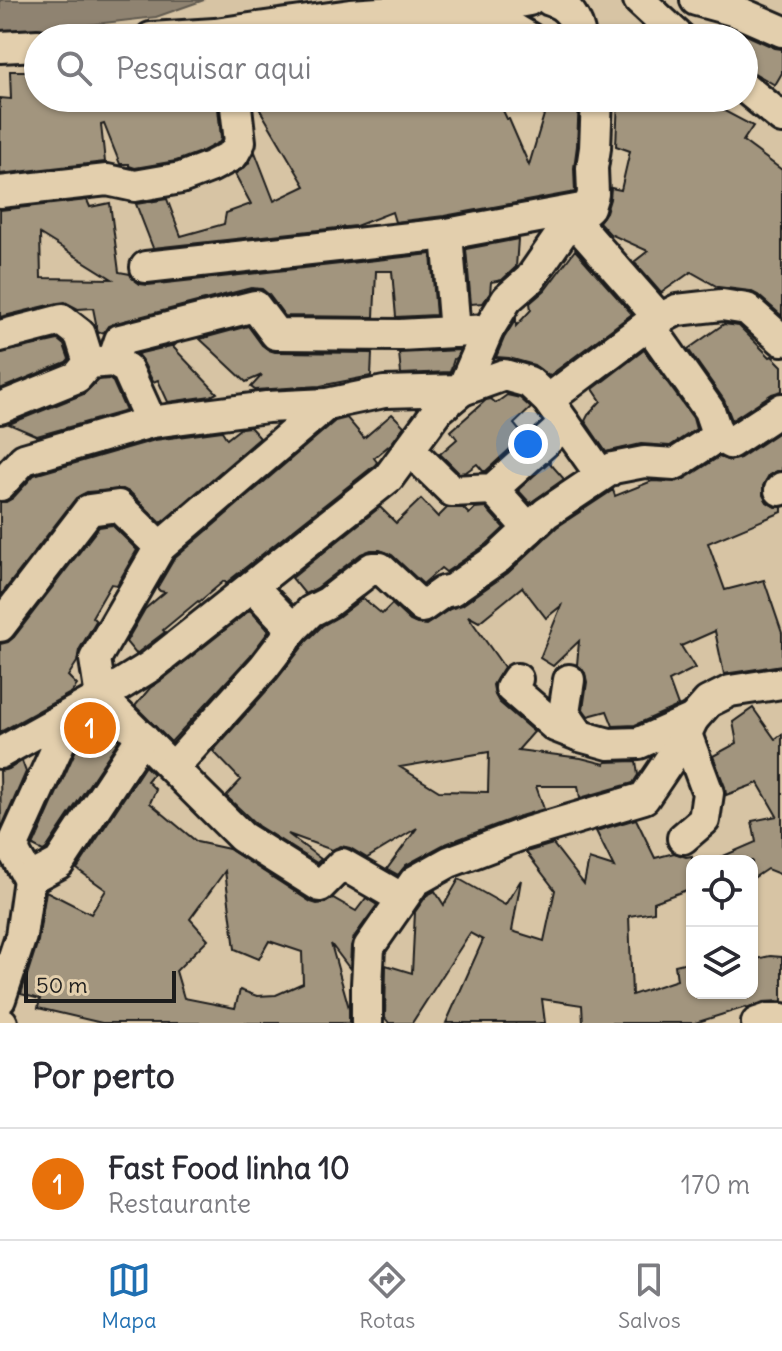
<!DOCTYPE html>
<html lang="pt">
<head>
<meta charset="utf-8">
<style>
	:root { --surface:#fff; --page:#f7f7f7; --text:#2b2b33; --muted:#7c7c81; --line:#e1e1e2; --accent:#1f6fb2 }
	body { margin:0; font-family:Delius,sans-serif; background:var(--page); color:var(--text) }
	.controls { position:absolute; right:24px; bottom:24px; display:grid; overflow:hidden; border-radius:16px; box-shadow:0 2px 6px #0004 }
	.controls button { width:72px; height:72px; display:grid; place-items:center; padding:0; border:0; border-bottom:2px solid var(--line); background:var(--surface); color:var(--text); font:40px sans-serif }
	.scale { position:absolute; left:24px; bottom:20px; width:152px; box-sizing:border-box; padding-left:8px; border:4px solid #1c1c1c; border-top:0; font-size:22px; line-height:28px; white-space:nowrap; color:#1c1c1c; -webkit-text-stroke:6px #e3cfad; paint-order:stroke }
	.you { position:absolute; left:528px; top:444px; width:28px; height:28px; margin:-20px; border:6px solid #fff; border-radius:50%; background:#1a73e8; box-shadow:0 0 0 12px #1a73e833 }
	.badge { display:grid; place-items:center; width:52px; height:52px; border-radius:50%; background:var(--accent); color:#fff; font-size:26px; font-weight:700 }
	.pin { position:absolute; translate:-50% -50%; border:4px solid #fff; box-shadow:0 2px 8px #0006 }
	.list { margin:0; padding:0; list-style:none }
	h2 { display:flex; justify-content:space-between; align-items:center; height:104px; margin:0; padding:0 32px; font-size:34px }
	h2 small { font-size:26px; font-weight:400; color:var(--muted) }
	.list li { display:grid; grid-template-columns:52px 1fr auto; gap:24px; align-items:center; box-sizing:border-box; height:112px; padding:0 32px; border-top:2px solid var(--line) }
	.list b { display:block; font-size:30px; white-space:nowrap }
	.list p { margin:0; font-size:26px; white-space:nowrap; color:var(--muted) }
	.list em { font-size:26px; font-style:normal; color:var(--muted) }
	.icon { flex:none; width:44px; height:44px; fill:none; stroke:currentColor; stroke-width:2; stroke-linecap:round; stroke-linejoin:round }
	.map { position:relative; flex:none; width:782px; height:1023px; overflow:hidden }
	.search { position:absolute; background:var(--surface); box-shadow:0 2px 6px #0004; left:24px; right:24px; top:24px; height:88px; display:flex; align-items:center; gap:20px; box-sizing:border-box; padding:0 28px; border-radius:44px; color:var(--muted); font-size:30px }
	.sheet { height:216px; background:var(--surface) }
	nav { display:flex; justify-content:space-around; align-items:center; box-sizing:border-box; height:112px; border-top:2px solid var(--line); background:var(--surface); font-size:22px; color:var(--muted) }
	nav a { display:grid; justify-items:center; gap:4px }
	nav .on { color:var(--accent) }
	.map>svg:first-child { display:block }
	.water { fill:#8f8371; stroke:#615a4f; stroke-width:2 }
	.building { fill:#a2957e; stroke:#1c1c1c; stroke-width:2; fill-rule:evenodd }
	.lines { fill:none; stroke-linecap:round; stroke-linejoin:round }
	.minor-casing { stroke:#1c1c1c; stroke-width:36 }
	.minor { stroke:#e3cfad; stroke-width:30 }
</style>
</head>
<body>
<div class="map">
<svg width="782" height="1023" viewBox="0 0 782 1023">
	<rect width="100%" height="100%" fill="#d7c4a4"/>
	<filter id="ink" filterUnits="userSpaceOnUse"><feTurbulence type="fractalNoise" baseFrequency=".0125" numOctaves="2"/><feDisplacementMap in="SourceGraphic" scale="16" xChannelSelector="R" yChannelSelector="G"/><feConvolveMatrix kernelMatrix="1 2 1 2 8 2 1 2 1" color-interpolation-filters="sRGB"/></filter>
	<g filter="url(#ink)">
		<path class="water" d="M0 0H204L156 17 0 35Z"/>
		<g class="building">
			<path d="M744 34 775 48 782 49V73L775 85 744 67Z"/>
			<path d="M10 71H38V98H126L127 107 150 104 157 98H217L221 138 220 142 203 151 176 161 135 168 129 166V164H120L104 124 101 125 105 162 0 174V98L11 99Z"/>
			<path d="M253 98H497L507 119H509L529 165 549 98H579L577 146 574 168 575 192 444 216 395 222 392 212 356 226 153 248 136 204 167 199 181 236 224 224 226 213 251 204 235 174 248 164 255 152 274 201 305 186Z"/>
			<path d="M618 98H700L753 126 743 141 782 170V316L758 295 750 291 718 287 691 272 661 293 634 262 648 251 610 234 599 222 606 212 610 199 611 188 621 190 630 151 616 146Z"/>
			<path d="M87 200 90 207 110 203 119 272 130 274 132 278 140 284 148 285 431 254 436 315 396 317 392 271H376L374 317 285 316 269 295 262 289 251 288 116 323 108 326 104 332 98 333 93 308 78 309 65 302 58 303 0 317V210ZM40 234 112 279 41 278Z"/>
			<path d="M518 239 516 267 502 280 491 282 490 293 483 303 471 304 466 249Z"/>
			<path d="M575 250 632 314 549 376 534 365 509 358 496 357 504 338 516 319V326L531 310 530 303 545 290Z"/>
			<path d="M724 324 739 326 770 357 772 356 782 366V391L772 394 732 420 724 400 688 349Z"/>
			<path d="M248 326 262 345 269 350 275 352 372 353 371 376 320 386 255 390 251 387 262 375 246 382 200 339Z"/>
			<path d="M58 340 64 345 69 359 66 362 0 389V353Z"/>
			<path d="M175 345 173 347 217 393 211 396 168 402 158 380 153 382 143 362 137 354Z"/>
			<path d="M460 350 456 358 454 359 450 372 401 374 399 353Z"/>
			<path d="M644 350 693 418 696 429 670 446 641 444 606 452 585 421 588 415 601 401 593 389Z"/>
			<path d="M109 379 113 382 126 411 37 436 9 424 84 394 98 380Z"/>
			<path d="M507 395 520 398 531 408 514 424 524 436 486 471H483L477 464 466 472 459 473 440 454 457 439 451 431 486 400 491 399 496 403Z"/>
			<path d="M392 414 404 426 391 444 374 458 377 462 375 465 226 583 224 581 199 602 198 601 163 630 165 632 136 654 126 642 145 609 165 592 160 591 157 588 174 559 335 421 347 418 364 438Z"/>
			<path d="M250 427 260 438 161 523 131 493 123 489 87 492 76 498 0 596V502H6L13 498 34 475 155 440 222 431 227 439 241 428Z"/>
			<path d="M782 430V471H777L769 475 763 486V495L767 502 775 507H782V512L708 543 725 590 764 580 782 633V665L724 674 715 631 681 646 695 668 669 681 678 706 635 725 613 726 607 711 588 716 583 709 587 682 585 673 577 665 579 641 553 666 540 658 561 606 546 618 522 587 479 622 468 616 504 667 493 685 495 695 499 702 534 732 518 750 581 758 605 764 606 762 636 761 638 775 633 783 580 798 578 786H536L544 809 517 817 443 845 406 865 398 875 387 869 417 828 367 858 350 848 341 846 332 850 288 834 321 859 317 863 258 826 226 796 241 780 213 751 277 679 307 641 322 626 338 617 363 598 382 614 392 604 410 621 417 624 426 625 450 609 462 605 508 573 557 527 613 490 615 496 652 481 674 482 684 479 719 457 730 461 740 458ZM489 752 488 792 439 791 400 767Z"/>
			<path d="M549 462 564 479 530 503 518 490Z"/>
			<path d="M421 499 438 517 447 508H463L469 514 475 508 485 507 504 528 487 544 446 572 441 568 423 584 392 555 380 550H371L361 554 317 588 305 594 292 578 380 507 396 523Z"/>
			<path d="M112 525 137 550 117 585 111 584 92 617 96 621 79 650 77 662 68 676 77 685 72 692 0 732V644L8 642 14 637 99 527Z"/>
			<path d="M250 610 269 631 250 656 171 742 135 706 150 688 162 680Z"/>
			<path d="M753 708 775 739 782 734V875L767 869 752 879V861H712L756 842 752 821 777 816 758 783 726 795 725 787 713 756 737 743 733 722Z"/>
			<path d="M98 719 119 740 46 849 43 851 33 846 87 725Z"/>
			<path d="M22 761 26 772 1 829 0 771 9 769Z"/>
			<path d="M145 766 153 774 147 781 156 790 150 803 197 842 229 849 311 902 317 904 325 903 333 898 356 911 366 898 377 905 354 937 351 946 350 969 331 944 349 1008V1023H102L38 1008 40 999 21 994 38 941 46 891 91 914 106 890 77 869ZM225 871 235 949 259 959 269 941 302 952 303 983 276 995 257 996 240 990 235 1008 184 998 176 971 208 939 190 919Z"/>
			<path d="M636 819 655 858 674 853 686 857 692 856V888L654 902V912L629 916 632 995 677 980 675 965 692 961V993H752V960L770 956 782 957V1001L763 1002 747 1009 746 1007 695 1023H583L582 1005 542 999 545 1023H446L483 940 470 933 412 1023H389L385 1018 386 965 412 973 415 912 427 895 435 891 444 905 459 879 505 905 521 880 512 931 544 941 555 890 526 852 553 844 584 884 589 859 614 867 596 831Z"/>
		</g>
		<g class="lines">
			<g class="minor-casing">
				<g id="minor">
					<path d="M550 0C568 5 578 21 580 38"/>
					<path d="M639 0 680 38"/>
					<path d="M696 0 736 11 782 31"/>
					<path d="M480 9 529 38"/>
					<path d="M151 38 215 34 351 15 423 10 480 9 529 0"/>
					<path d="M0 47 38 45"/>
					<path d="M744 87 782 118"/>
					<path d="M0 192 107 180 135 186 181 178 210 167 233 155 240 142 235 98"/>
					<path d="M574 221 660 319"/>
					<path d="M447 234 455 332"/>
					<path d="M146 267 447 234 587 208"/>
					<path d="M649 325 709 410 718 436"/>
					<path d="M0 336 62 320 80 334 89 363"/>
					<path d="M113 361 120 340 255 306 276 334 400 335 488 330"/>
					<path d="M548 400 646 326 677 310 722 305 747 309 782 340"/>
					<path d="M0 408 77 377 89 363 113 361 127 369 151 422 267 407 327 404 384 392 462 390 504 375 529 382 548 400 601 475"/>
					<path d="M409 449 452 491 493 489 565 424"/>
					<path d="M0 485 24 459 151 422"/>
					<path d="M493 489 529 529"/>
					<path d="M780 490 782 488"/>
					<path d="M160 547 95 659 101 697 242 837 320 886 342 864 401 898"/>
					<path d="M0 626 89 510 118 506 160 547 327 404"/>
					<path d="M293 629 311 611 327 603 372 568H380L422 607 443 592 452 590 498 558 546 513 613 468 644 462 675 464 718 436 730 443 782 409"/>
					<path d="M517 679 511 688 555 726 578 735"/>
					<path d="M569 680 564 713 580 736 609 744 639 743 693 719"/>
					<path d="M0 753 101 697 151 666 388 478 438 410 462 390 488 330 507 299 530 279 564 230 589 207 593 194 592 168 595 148 597 98"/>
					<path d="M173 768 264 667 293 629 252 586"/>
					<path d="M683 838 704 820 708 793 686 734"/>
					<path d="M29 879 14 852 15 841 73 713"/>
					<path d="M0 999 21 936 29 879 59 863 142 737"/>
					<path d="M0 1022 2 1023"/>
					<path d="M367 1023V985L369 947 415 881 449 862 523 834 644 798 682 742 693 719 708 702 730 691 782 683"/>
					<path d="M757 1023 769 1019H782"/>
				</g>
			</g>
			<use href="#minor" class="minor"/>
		</g>
	</g>
</svg>
<div class="controls">
<button><svg class="icon" aria-label="locate" viewBox="0 0 24 24"><circle cx="12" cy="12" r="6"/><path d="M12 2v4M12 18v4M2 12h4M18 12h4"/></svg></button>
<button><svg class="icon" aria-label="layers" viewBox="0 0 24 24"><path d="M12 4l9 5-9 5-9-5zM3 14l9 5 9-5"/></svg></button>
</div>
<div class="scale">50 m</div>
<div class="you"></div>
<div class="pin badge" style="left:90px;top:728px;background:#e8710a">1</div>
<div class="search"><svg class="icon" aria-label="search" viewBox="0 0 24 24"><circle cx="10" cy="10" r="6"/><path d="M15 15l6 6"/></svg>Pesquisar aqui</div>
</div>
<section class="sheet">
<h2>Por perto<small></small></h2>
<ul class="list">
<li><span class="badge" style="background:#e8710a">1</span><div><b>Fast Food linha 10</b><p>Restaurante</p></div><em>170 m</em></li>
</ul>
</section>
<nav>
<a class="on"><svg class="icon" aria-label="map" viewBox="0 0 24 24"><path d="M3 6l6-2 6 2 6-2v14l-6 2-6-2-6 2zM9 4v14M15 6v14"/></svg>Mapa</a>
<a><svg class="icon" aria-label="directions" viewBox="0 0 24 24"><path d="M12 3l9 9-9 9-9-9zM9 14v-3h6M13 9l2 2-2 2"/></svg>Rotas</a>
<a><svg class="icon" aria-label="saved" viewBox="0 0 24 24"><path d="M7 4h10v16l-5-4-5 4z"/></svg>Salvos</a>
</nav>
</body>
</html>
